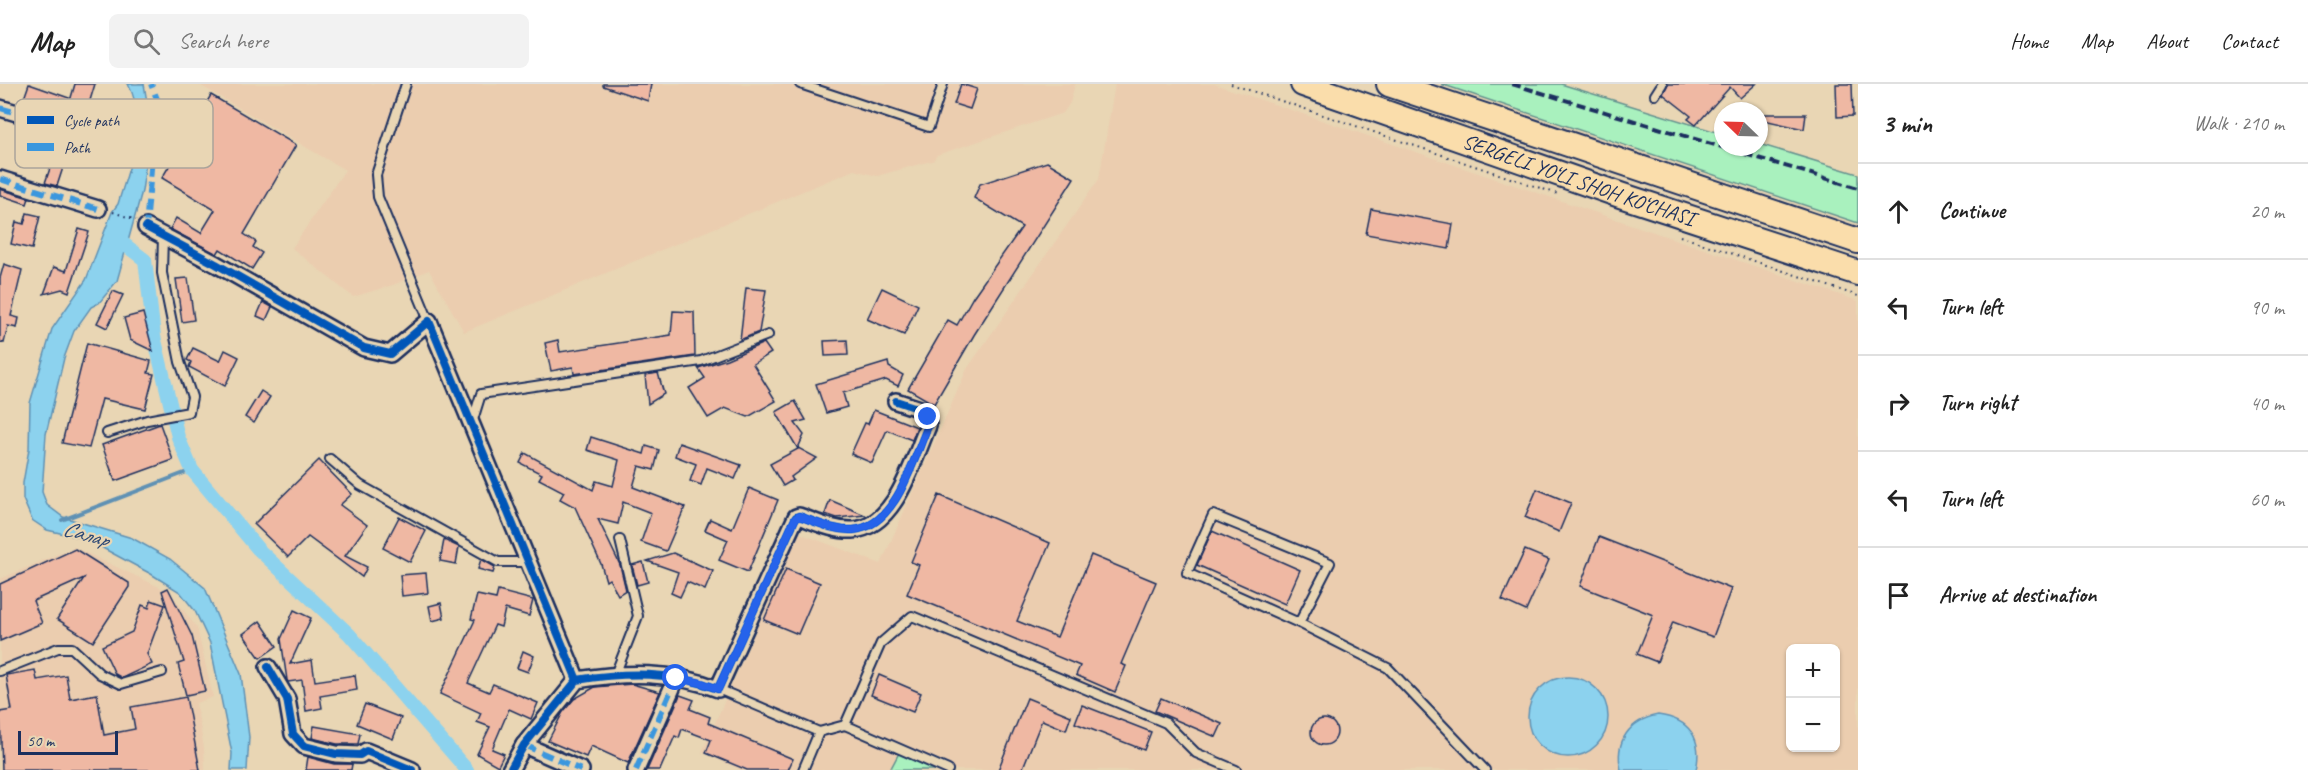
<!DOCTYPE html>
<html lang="en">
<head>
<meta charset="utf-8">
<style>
	:root { --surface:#fff; --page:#f2f2f2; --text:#222; --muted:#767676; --line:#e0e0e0 }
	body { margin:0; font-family:Caveat,sans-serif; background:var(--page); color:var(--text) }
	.controls { position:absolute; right:18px; bottom:18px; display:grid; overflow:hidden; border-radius:9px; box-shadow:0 2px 4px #0004 }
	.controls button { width:54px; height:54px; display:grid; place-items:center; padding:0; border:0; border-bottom:2px solid var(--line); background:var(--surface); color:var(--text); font:30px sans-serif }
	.compass { position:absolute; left:1714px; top:18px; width:54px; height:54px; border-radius:50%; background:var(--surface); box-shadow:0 2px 4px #0004; rotate:293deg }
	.scale { position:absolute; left:18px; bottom:15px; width:100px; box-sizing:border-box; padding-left:6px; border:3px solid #1b2f5e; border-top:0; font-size:16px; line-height:21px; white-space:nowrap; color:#1b2f5e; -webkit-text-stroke:4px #e9d6b4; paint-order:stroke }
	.stop { position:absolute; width:18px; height:18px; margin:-14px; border:4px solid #2563eb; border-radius:50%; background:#fff }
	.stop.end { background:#2563eb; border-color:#fff; box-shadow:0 2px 6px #0008 }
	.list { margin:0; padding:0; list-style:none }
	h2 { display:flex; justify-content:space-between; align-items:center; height:78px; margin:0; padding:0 24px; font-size:26px }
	h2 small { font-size:20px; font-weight:400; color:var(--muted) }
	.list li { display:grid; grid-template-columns:39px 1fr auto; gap:18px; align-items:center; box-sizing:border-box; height:96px; padding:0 24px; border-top:2px solid var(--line) }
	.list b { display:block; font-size:22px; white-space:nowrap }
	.list em { font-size:20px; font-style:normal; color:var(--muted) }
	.icon { flex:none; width:33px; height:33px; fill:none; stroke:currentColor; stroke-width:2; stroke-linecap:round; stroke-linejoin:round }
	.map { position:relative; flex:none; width:1858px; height:686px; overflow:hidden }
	header { display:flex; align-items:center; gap:36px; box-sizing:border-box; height:84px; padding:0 30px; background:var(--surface); border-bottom:2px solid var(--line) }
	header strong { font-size:28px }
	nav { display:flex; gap:33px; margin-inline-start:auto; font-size:21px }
	.search { width:420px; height:54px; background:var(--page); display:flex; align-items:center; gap:15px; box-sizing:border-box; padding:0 21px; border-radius:9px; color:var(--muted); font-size:22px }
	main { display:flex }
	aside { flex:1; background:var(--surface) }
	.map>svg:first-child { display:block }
	.built { fill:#ebcdaf; fill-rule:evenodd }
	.green { fill:#a9f1be; stroke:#62908e; stroke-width:1.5 }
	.water { fill:#8cd2ee; stroke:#5f91b4; stroke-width:1.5 }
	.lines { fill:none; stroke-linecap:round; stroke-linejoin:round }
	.stream { stroke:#5f91b4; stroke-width:4 }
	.canal { stroke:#8cd2ee; stroke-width:14 }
	.building { fill:#efb8a3; stroke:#1b2f5e; stroke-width:1.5 }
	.service-casing { stroke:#1b2f5e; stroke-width:12 }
	.minor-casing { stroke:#1b2f5e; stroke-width:20 }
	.primary-casing { stroke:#1b2f5e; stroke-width:28 }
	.path { stroke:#1b2f5e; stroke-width:2; stroke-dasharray:1.5 4.5; stroke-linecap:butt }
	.service { stroke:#e9d6b4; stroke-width:8 }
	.minor { stroke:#e9d6b4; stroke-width:15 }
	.primary { stroke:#faddab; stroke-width:24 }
	.rail { stroke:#1b2f5e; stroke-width:4; stroke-dasharray:9 4.5; stroke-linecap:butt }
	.quiet { stroke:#3a97de; stroke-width:6; stroke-dasharray:12 6; stroke-linecap:butt }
	.cycleway-casing { stroke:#e9d6b4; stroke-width:11 }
	.cycleway { stroke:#0057b8; stroke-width:8 }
	.route { stroke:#2563eb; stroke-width:8 }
	.labels { text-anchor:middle; stroke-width:4.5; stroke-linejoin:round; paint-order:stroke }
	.street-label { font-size:21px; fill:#1b2f5e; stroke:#e9d6b4 }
	.water-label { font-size:22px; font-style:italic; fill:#2c4774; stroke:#e9d6b4 }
	.key { fill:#e9d6b4; stroke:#aba49a; stroke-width:1.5 }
	.key-label { font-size:16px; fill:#1b2f5e }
</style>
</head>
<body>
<header>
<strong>Map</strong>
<div class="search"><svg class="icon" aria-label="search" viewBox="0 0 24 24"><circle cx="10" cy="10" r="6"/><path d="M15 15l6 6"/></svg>Search here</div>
<nav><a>Home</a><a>Map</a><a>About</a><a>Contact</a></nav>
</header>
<main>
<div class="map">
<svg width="1858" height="686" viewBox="0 0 1858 686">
	<rect width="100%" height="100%" fill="#e9d6b4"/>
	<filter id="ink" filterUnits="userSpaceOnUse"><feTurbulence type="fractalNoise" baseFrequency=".0167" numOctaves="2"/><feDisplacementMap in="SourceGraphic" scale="12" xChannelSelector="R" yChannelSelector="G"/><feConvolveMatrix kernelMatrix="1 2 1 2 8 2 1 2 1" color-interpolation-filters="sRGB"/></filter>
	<g filter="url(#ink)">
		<g class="built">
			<path d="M198 0H1075L1070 19 1063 29 937 71 933 77 927 78 877 92 854 86 464 248 429 186 393 201 353 213 292 164 345 86Z"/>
			<path d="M1115 0H1214L1858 217V686H741L702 668 799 449 881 480 967 285 1099 95ZM1790 564H1836V664H1790Z"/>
			<path d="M74 463 170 508 197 544 213 613 196 619 204 664 205 686H0V495Z"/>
		</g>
		<g class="green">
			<path d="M1441 0H1561L1723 50V63H1759V60L1858 90V139Z"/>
			<path d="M899 669 938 686H890Z"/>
		</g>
		<g class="water">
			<path d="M128 0H144L151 43 142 107 117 197 99 219 91 223 74 247 64 274 46 350 42 408 47 421 63 433 132 454 170 475 205 504 241 590 249 653 247 686H231L232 669 210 559 195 527 180 508 151 490 86 455 47 446 32 436 23 415V399L29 365 30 319 52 245 86 196 112 128 118 120C129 82 149 38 128 0Z"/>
			<circle cx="1568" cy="633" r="40"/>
			<path d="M1658 631C1690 635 1703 655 1696 686H1621C1614 657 1630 636 1658 631Z"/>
		</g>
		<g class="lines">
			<path class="stream" d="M62 436 192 386"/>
			<path class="canal" d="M120 157 145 176 154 252 178 353 192 386 258 465 349 550 467 686"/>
		</g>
		<g class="building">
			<path d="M29 0 69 14 63 33 22 20Z"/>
			<path d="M75 0H95L88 23 70 17Z"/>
			<path d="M603 0H651L648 17 603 2Z"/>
			<path d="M961 0 977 5 970 25 954 20Z"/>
			<path d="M1668 0H1756L1740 14 1730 3 1696 41 1688 35 1691 32 1663 10Z"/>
			<path d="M1836 0H1852L1853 32 1837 33Z"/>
			<path d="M211 11 296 61 244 150 256 158 253 163 262 169 252 185 220 165 217 170 170 145 176 134 201 149 215 126 162 94Z"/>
			<path d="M1759 30H1806L1804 45 1759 35Z"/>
			<path d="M59 58 70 62 57 102 45 99Z"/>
			<path d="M1047 78 1074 94 974 251 934 320 908 305 948 236 957 241 973 213 1022 143 974 114 980 100Z"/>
			<path d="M0 105 29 114 27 120 0 111Z"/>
			<path d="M1371 125 1453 140 1449 165 1366 150Z"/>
			<path d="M27 129 40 132 32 165 11 160 16 138 24 140Z"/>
			<path d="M79 145 89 148 69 208 62 205 44 210 54 183 66 187Z"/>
			<path d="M4 180 22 186 11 232 19 234 17 244 8 242 4 259 0 258V194Z"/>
			<path d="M188 194 194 236 182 238 176 195Z"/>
			<path d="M746 204 766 206 759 248 740 256Z"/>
			<path d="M882 204 918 221 904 251 867 235Z"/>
			<path d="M113 207 123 211 107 244 97 239Z"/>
			<path d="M263 218 272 223 266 236 257 232Z"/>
			<path d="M673 227 694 228 695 272 574 290 573 283 551 287 545 259 558 256 560 268 671 251Z"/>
			<path d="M143 229 153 267 130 256 124 234Z"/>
			<path d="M847 256 848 271 825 272 824 257Z"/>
			<path d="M87 259 151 277 148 289 154 290 145 325 102 315 89 364 62 359Z"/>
			<path d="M764 259 771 269 753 280 776 317 748 333 725 324 708 334 689 304 705 294 698 284 727 275Z"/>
			<path d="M193 264 220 277 225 266 239 273 225 302 189 283 191 278 187 276Z"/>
			<path d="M888 278 889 283 903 291 898 302 886 296 843 309 847 323 826 329 816 300Z"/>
			<path d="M658 289 664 310 648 320 645 291Z"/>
			<path d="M261 307 270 313 254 339 245 333Z"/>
			<path d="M795 317 806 336 795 339 804 351 798 364 817 374 791 393 793 396 783 402 770 380 798 365 776 328Z"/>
			<path d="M874 326 917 343 912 356 887 346 872 379 851 370 865 339 868 340Z"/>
			<path d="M160 340 173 376 115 397 102 361Z"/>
			<path d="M591 353 644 370 646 362 659 366 654 386 639 382 633 403 685 423 666 467 641 458 651 429 623 418 618 440 598 435 620 481 626 506 618 511 609 495 606 497 601 480 575 423 560 415 564 408 539 395 542 390 520 379 525 369 593 406 596 397 613 402 619 376 587 366Z"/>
			<path d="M679 359 741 381 735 395 707 384 701 401 690 397 696 380 675 372Z"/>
			<path d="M319 376 352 410 340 421 367 441 345 472 367 483 362 493 308 453 288 473 254 440Z"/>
			<path d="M749 404 778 416 748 488 719 476 728 456 705 446 710 435 732 445Z"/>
			<path d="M1537 405 1571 419 1559 448 1525 433Z"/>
			<path d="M939 411 1050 459 1017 537 1057 553 1091 471 1156 498 1121 580 1126 582 1115 608 1076 591 1080 582 907 510 919 481 911 478Z"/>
			<path d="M830 416 865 431 837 434 825 430Z"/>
			<path d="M399 433 426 447 410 478 383 464Z"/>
			<path d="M1212 447 1300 486 1285 520 1197 481Z"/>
			<path d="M1599 453 1731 505 1713 553 1673 538 1657 578 1637 570 1653 531 1580 502Z"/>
			<path d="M444 456 459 463 456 480 440 477Z"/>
			<path d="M75 465 129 499V503L93 558 57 535 84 494 33 517 42 539 0 557V500Z"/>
			<path d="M1525 466 1549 476 1526 527 1502 516Z"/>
			<path d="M673 469 713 487 705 506 687 498 680 513 671 509 678 488 647 477Z"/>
			<path d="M481 475 495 483 493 489 478 485Z"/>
			<path d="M643 478 648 498 637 501 632 481Z"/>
			<path d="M786 485 820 499 798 550 764 536Z"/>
			<path d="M426 489 428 509 402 512 400 491Z"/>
			<path d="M168 504 192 552 205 607 186 611 178 580 184 578 162 507Z"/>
			<path d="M498 507 533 516 529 532 505 525 501 543 495 541 468 599 489 608 493 600 538 619 531 635 509 625 492 665 504 670 498 682 477 670 490 643 477 638 481 629 440 610 475 536 471 535 477 511 496 515Z"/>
			<path d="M151 516 165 521 147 570 152 580 122 594 115 590 102 562 132 548 142 521 149 524Z"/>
			<path d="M441 519 444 534 432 537 429 522Z"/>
			<path d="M294 526 311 534 290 580 312 576 315 597 355 591 357 606 320 612 322 624 306 627 302 596 288 598 287 596 281 555Z"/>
			<path d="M260 537 277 562 260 574 243 550Z"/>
			<path d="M523 567 534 572 528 588 517 584Z"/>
			<path d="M35 586 37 596 66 591 70 615 97 610 104 651 135 645 131 623 186 613 200 686H2L0 628 12 626 6 591Z"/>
			<path d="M879 591 921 609 913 628 871 611Z"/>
			<path d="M632 600 660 608 628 679 591 662 586 673 548 657 563 628 574 615 595 603Z"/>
			<path d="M680 611 694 616 690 625 710 633 708 639 793 675 788 686H747L706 669 711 656 682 645 679 654 675 652 660 686H647Z"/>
			<path d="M1027 614 1071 632 1066 646 1042 636 1022 686H998Z"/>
			<path d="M1161 614 1222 640 1216 653 1155 627Z"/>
			<path d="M365 620 401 634 393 655 357 640Z"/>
			<path d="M1082 621 1151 648 1144 666 1075 639Z"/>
			<circle cx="1324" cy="648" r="13"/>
			<path d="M314 642 360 650 358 660H337L312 654Z"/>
			<path d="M308 673 334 680H352L351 686H306Z"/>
		</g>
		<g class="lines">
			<g class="service-casing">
				<g id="service">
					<path d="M406 0 376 91 378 113 429 237"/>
					<path d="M800 0 929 43 943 0"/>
					<path d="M1655 11 1662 0"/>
					<path d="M472 339 481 310 701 277 768 251"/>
					<path d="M107 349 147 336 189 328 192 313 180 278 162 189 163 152"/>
					<path d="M330 375 360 401 498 478H529"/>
					<path d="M1299 539 1330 479 1213 431 1187 489 1299 539 1388 584 1485 686"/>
					<path d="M0 587 58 564H72L100 590 121 600 162 588"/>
					<path d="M615 591 638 532 620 456"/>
					<path d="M718 605 819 648 803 686"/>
					<path d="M845 641 948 686"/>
					<path d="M819 648 845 641 881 559 912 532 1166 639 1196 669 1236 686"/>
				</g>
			</g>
			<g class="minor-casing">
				<g id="minor">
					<path d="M0 24 57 41"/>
					<path d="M0 95 98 125"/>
					<path d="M146 143 216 180 364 264 390 270 429 237 577 596"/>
					<path d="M268 583 287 615 293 650 304 662 336 670 360 671 366 667 412 686"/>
					<path d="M524 661 581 686"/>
					<path d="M510 686 524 661 577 596C626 588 672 587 718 605L796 433 799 432C816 438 834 447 853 446 896 443 913 376 928 342L926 327 896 317"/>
					<path d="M636 686 676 595"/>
				</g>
			</g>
			<g class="primary-casing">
				<g id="primary">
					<path id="s1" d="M1303 0 1620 111 1858 189"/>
					<path d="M1389 0 1858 157"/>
				</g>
			</g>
			<g class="path">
				<path d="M1231 0 1558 110"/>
				<path d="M113 128 136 136"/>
				<path d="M1680 152 1858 212"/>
			</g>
			<use href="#service" class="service"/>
			<use href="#minor" class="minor"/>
			<use href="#primary" class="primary"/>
			<path class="rail" d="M1512 0 1858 104"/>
			<g class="quiet">
				<path d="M0 24 57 41"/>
				<path d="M0 95 98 125"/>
				<path d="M149 145 146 143 157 15 151 0"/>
				<path d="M524 661 581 686"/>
				<path d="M636 686 676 595"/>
			</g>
			<g class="cycleway-casing">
				<g id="cycleway">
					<path d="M146 143 216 180 364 264 390 270 429 237 577 596"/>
					<path d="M268 583 287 615 293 650 304 662 336 670 360 671 366 667 412 686"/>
					<path d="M510 686 524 661 577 596C626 588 672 587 718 605L796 433 799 432C816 438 834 447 853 446 896 443 913 376 928 342L926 327 896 317"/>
				</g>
			</g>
			<use href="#cycleway" class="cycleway"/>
		</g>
	</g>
	<g class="lines" filter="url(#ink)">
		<path class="route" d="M676 594 702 599 718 605 795 435 799 432C816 438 834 447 853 446 896 443 913 376 928 342V333"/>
	</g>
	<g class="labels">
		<g class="street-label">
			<text dy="7" stroke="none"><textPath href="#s1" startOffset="292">SERGELI YO‘LI SHOH KO‘CHASI</textPath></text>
		</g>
		<g class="water-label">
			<text transform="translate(86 449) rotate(16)" y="8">Салар</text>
		</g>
	</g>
	<rect x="15" y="15" width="198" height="69" rx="9" class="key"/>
	<rect x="27" y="32" width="27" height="8" fill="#0057b8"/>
	<rect x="27" y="59" width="27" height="8" fill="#3a97de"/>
	<g class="key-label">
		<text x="64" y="42">Cycle path</text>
		<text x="64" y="69">Path</text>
	</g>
</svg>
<div class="controls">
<button>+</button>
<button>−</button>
</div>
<svg class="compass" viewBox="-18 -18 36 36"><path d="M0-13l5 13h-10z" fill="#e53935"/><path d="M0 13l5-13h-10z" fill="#767676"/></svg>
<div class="scale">50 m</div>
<div class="stop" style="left:676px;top:594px"></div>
<div class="stop end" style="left:928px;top:333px"></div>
</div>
<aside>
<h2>3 min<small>Walk · 210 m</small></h2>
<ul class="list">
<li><svg class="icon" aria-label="ahead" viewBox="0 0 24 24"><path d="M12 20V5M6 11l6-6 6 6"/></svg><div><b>Continue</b></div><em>20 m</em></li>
<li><svg class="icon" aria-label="left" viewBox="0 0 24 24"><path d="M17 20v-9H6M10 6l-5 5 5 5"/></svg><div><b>Turn left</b></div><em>90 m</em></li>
<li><svg class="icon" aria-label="right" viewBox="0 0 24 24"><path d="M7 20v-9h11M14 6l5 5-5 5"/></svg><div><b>Turn right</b></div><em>40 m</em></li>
<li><svg class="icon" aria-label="left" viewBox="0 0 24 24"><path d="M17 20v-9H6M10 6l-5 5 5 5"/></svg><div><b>Turn left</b></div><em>60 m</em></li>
<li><svg class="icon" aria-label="arrive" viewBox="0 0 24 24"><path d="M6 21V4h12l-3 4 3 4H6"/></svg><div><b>Arrive at destination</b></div></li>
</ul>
</aside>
</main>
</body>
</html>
